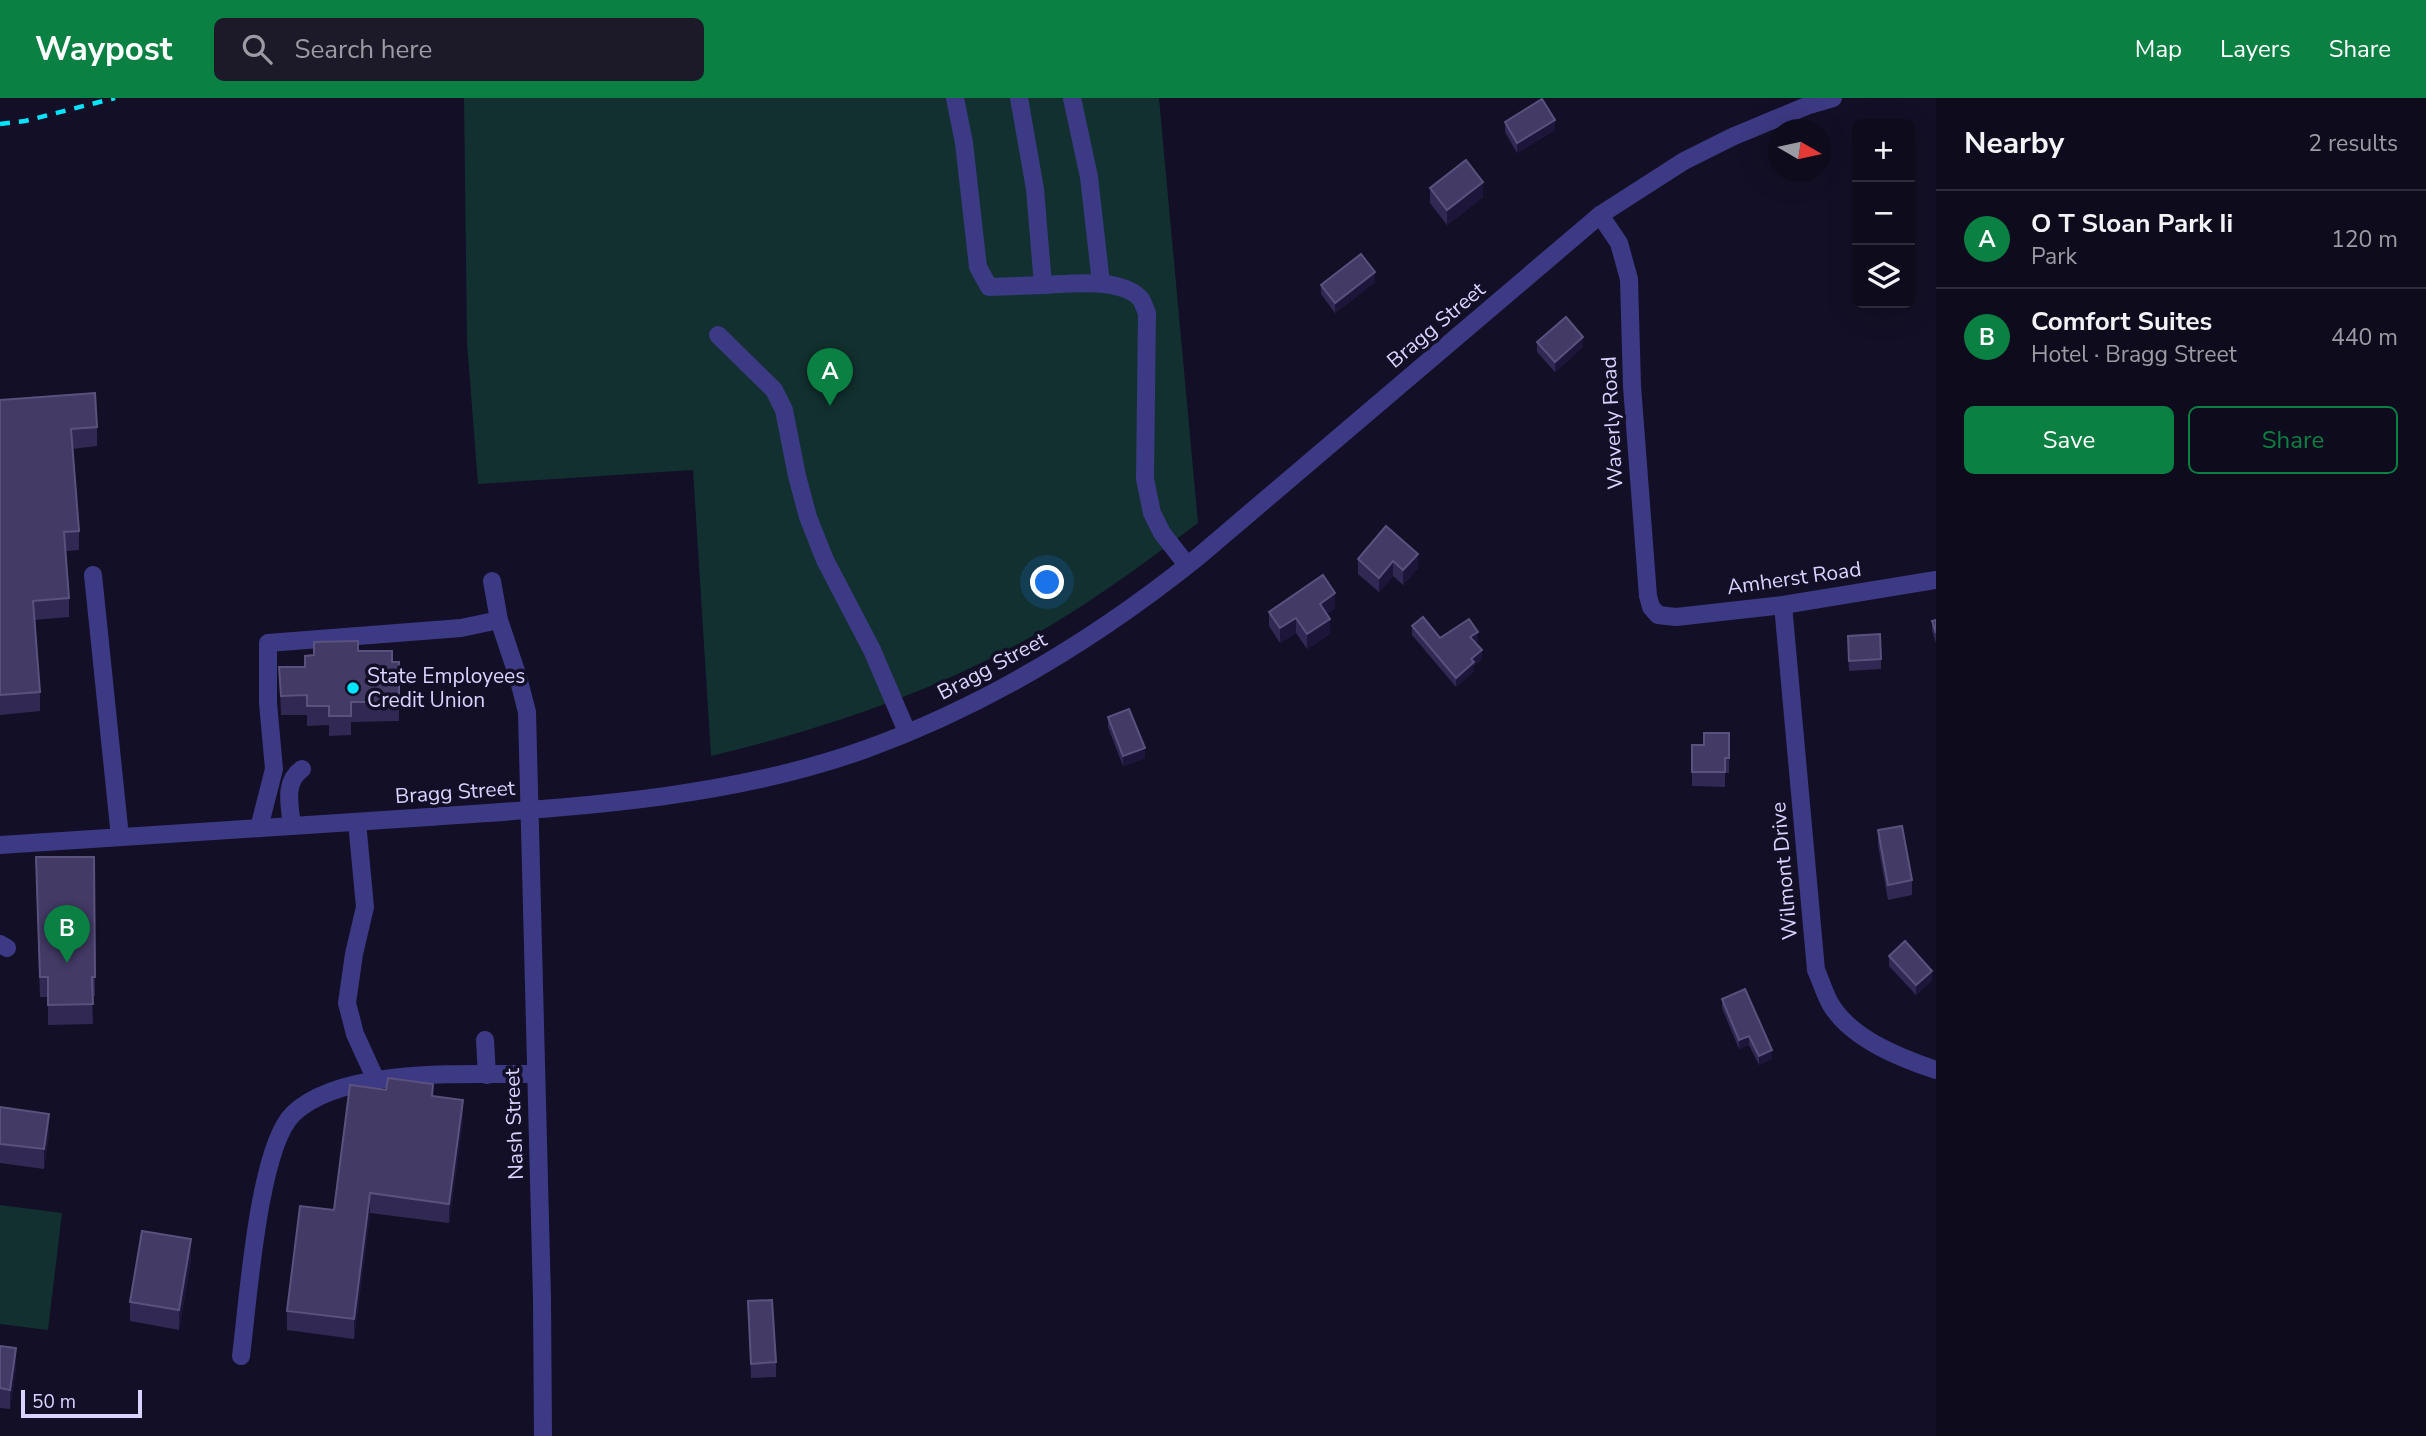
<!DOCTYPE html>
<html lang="en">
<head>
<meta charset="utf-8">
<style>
	:root { --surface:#0e0b1c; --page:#1c1929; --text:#f1f3f6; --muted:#9b9ba3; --line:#2e2b3b; --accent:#0b8043 }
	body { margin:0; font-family:"Nunito Sans",sans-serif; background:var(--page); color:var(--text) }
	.controls { position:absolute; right:21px; top:21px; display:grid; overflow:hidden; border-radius:10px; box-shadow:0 7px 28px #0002 }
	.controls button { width:63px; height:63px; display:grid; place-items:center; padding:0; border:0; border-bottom:2px solid var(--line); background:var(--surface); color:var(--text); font:35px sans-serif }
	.compass { position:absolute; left:1768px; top:21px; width:63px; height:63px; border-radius:50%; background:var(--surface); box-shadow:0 7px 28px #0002; rotate:99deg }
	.scale { position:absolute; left:21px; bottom:18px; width:121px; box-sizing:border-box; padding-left:7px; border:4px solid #d9d4ff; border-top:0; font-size:19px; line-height:24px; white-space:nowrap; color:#d9d4ff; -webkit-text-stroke:5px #130f26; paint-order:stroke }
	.you { position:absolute; left:1048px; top:485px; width:24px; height:24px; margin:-18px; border:5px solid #fff; border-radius:50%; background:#1a73e8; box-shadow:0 0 0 10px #1a73e833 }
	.badge { display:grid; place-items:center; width:46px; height:46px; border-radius:50%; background:var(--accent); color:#fff; font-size:23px; font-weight:700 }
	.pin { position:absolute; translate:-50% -58px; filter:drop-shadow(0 2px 4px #0008) }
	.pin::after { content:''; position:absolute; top:37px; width:24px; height:21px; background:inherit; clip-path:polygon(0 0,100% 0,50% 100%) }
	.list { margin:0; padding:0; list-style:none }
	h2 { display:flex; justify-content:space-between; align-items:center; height:91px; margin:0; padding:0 28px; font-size:30px }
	h2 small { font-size:23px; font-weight:400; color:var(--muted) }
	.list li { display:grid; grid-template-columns:46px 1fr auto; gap:21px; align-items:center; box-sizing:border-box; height:98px; padding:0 28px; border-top:2px solid var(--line) }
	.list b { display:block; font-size:26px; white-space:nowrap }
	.list p { margin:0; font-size:23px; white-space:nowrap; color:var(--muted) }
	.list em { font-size:23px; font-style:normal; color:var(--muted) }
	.actions { display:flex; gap:14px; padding:21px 28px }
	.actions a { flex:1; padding:16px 0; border:2px solid var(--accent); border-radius:10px; text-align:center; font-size:24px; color:var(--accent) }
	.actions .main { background:var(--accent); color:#fff }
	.icon { flex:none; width:38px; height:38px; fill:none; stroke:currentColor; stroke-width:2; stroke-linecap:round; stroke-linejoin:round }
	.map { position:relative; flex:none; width:1936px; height:1338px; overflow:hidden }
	header { display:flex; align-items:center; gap:42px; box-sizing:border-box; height:98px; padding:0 35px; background:var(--accent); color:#fff }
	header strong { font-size:33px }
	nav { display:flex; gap:38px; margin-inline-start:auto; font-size:24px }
	.search { width:490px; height:63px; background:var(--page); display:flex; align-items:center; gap:18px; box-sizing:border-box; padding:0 24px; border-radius:10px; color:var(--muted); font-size:26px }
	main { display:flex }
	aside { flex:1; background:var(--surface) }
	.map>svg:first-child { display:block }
	.green { fill:#12302f }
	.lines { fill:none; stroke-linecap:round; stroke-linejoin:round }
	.minor { stroke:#3d3a85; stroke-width:18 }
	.rail { stroke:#00e5ff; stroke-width:4.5; stroke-dasharray:10 9; stroke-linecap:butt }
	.wall { fill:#312854 }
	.shaded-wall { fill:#1d163a }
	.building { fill:#433a66; stroke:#5a527e; stroke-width:2 }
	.poi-dot { fill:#00e5ff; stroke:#130f26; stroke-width:2.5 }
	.labels { text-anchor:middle; stroke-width:7; stroke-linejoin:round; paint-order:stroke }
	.street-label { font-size:21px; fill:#d9d4ff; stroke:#130f26 }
	.poi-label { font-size:21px; fill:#d9d4ff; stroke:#130f26; text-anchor:start }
</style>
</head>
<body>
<header>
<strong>Waypost</strong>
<div class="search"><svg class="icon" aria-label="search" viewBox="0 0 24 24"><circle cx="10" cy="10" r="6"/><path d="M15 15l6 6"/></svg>Search here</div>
<nav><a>Map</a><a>Layers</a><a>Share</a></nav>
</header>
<main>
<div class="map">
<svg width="1936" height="1338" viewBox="0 0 1936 1338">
	<rect width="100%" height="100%" fill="#130f26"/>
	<g class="green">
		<path d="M464 0H1159L1198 425C1151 460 1103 496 1053 526 949 589 829 630 711 658L693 372 478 386 467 244Z"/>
		<path d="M0 1107 62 1115 48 1232 0 1226Z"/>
	</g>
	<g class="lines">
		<g class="minor">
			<path d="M955 0 964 45 978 169 989 189 1043 187"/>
			<path d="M1019 0 1035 91 1043 187C1069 186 1119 179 1140 200 1143 204 1145 211 1147 215L1145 381 1152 415 1162 435 1187 467"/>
			<path d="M1072 0 1089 79 1101 185"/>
			<path d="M1600 117 1619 145 1629 181 1632 288 1648 498 1651 509 1658 517 1676 519 1783 507 1936 482"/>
			<path d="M718 237 774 292 784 312 797 378 808 419 825 462 872 552 907 634"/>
			<path d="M93 477 120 739"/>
			<path d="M492 483 499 522 518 579 527 614 542 1200 543 1338"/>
			<path d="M1783 507 1816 872C1821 883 1825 897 1831 907 1852 941 1900 960 1936 972"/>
			<path d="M357 724 365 809 354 856 347 905 355 936 376 982"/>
			<path d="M292 728C290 708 283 684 302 671"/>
			<path d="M259 730 274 671 268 605V545L461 530 499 522"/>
			<path d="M0 747C143 738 286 729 429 719 574 709 728 701 866 651 988 607 1097 540 1198 459L1600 117 1684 63 1732 39 1809 7 1833 0"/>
			<path d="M0 846 7 850"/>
			<path d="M485 942 487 977"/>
			<path d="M241 1258C248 1205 258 1050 293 1016 342 968 470 977 535 976"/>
		</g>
		<path class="rail" d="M0 26 25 23 115 0"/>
	</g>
	<g class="wall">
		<path d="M1505 24 1555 32 1517 55 1505 34Z"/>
		<path d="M1430 90 1483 99 1447 127 1430 105Z"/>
		<path d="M1375 184 1335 215 1321 196V187Z"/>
		<path d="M1537 244 1583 249 1555 274 1537 254Z"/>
		<path d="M0 302 97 329V348L72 351 79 433V452L66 453 69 500V519L34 522 40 594V613L0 617Z"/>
		<path d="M1386 428 1418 470 1403 487 1393 478 1379 494 1358 476V461Z"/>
		<path d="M1335 510 1327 516 1330 536 1307 551 1296 535 1280 545 1269 528V514Z"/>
		<path d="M1936 522V545L1932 533V523Z"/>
		<path d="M1412 528 1440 540 1478 543 1475 545 1482 561 1474 568V573L1456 589 1412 537Z"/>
		<path d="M1848 548 1881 561V571L1849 573Z"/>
		<path d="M358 553 392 564H399V623L351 624V637L329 638V627L307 628V617H281L279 569H305L314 557Z"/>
		<path d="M1108 619 1145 660 1123 668 1108 629Z"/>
		<path d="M1729 635V675H1725V689L1692 688V647H1704Z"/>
		<path d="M1878 732 1912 782V797L1888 802 1878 747Z"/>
		<path d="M94 759 95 898H92L93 926 48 927V899H40L36 779Z"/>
		<path d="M1889 858 1932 882 1916 897 1889 868Z"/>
		<path d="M1722 901 1772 961 1759 967 1749 947 1739 951 1722 910Z"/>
		<path d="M433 998 463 1022 449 1125 370 1115 354 1241 287 1232V1213L334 1112Z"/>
		<path d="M0 1009 49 1035 44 1071 0 1065Z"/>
		<path d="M191 1161 179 1232 130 1223V1204Z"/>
		<path d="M748 1203 776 1264V1279L751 1280Z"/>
		<path d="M0 1248 16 1269 10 1311 0 1310Z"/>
	</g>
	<g class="shaded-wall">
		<path d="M1555 22V32L1517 55V45Z"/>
		<path d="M1483 84V99L1447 127V112Z"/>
		<path d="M1375 174V184L1335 215V205Z"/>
		<path d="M1583 239V249L1555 274V264Z"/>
		<path d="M1418 456V470L1403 487V472Z"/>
		<path d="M1393 463V478L1379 494V480Z"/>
		<path d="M1335 495V510L1320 521V506Z"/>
		<path d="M1296 520V535L1280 545V530Z"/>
		<path d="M1330 521V536L1307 551V536Z"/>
		<path d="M1478 534V543L1470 548V539Z"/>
		<path d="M1482 552V561L1474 568V573L1456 589V580L1471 561Z"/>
		<path d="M1145 650V660L1123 668V658Z"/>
		<path d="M1932 873V882L1916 897V887Z"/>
		<path d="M1749 938V947L1739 951V942Z"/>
		<path d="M1772 952V961L1759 967V958Z"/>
		<path d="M463 1002V1022L449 1125V1106Z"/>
		<path d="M49 1016V1035L44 1071V1051Z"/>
		<path d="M370 1095V1115L354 1241V1221Z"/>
		<path d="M191 1141V1161L179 1232V1212Z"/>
		<path d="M16 1250V1269L10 1311V1292Z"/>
	</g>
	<g class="building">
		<path d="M1542 1 1555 22 1517 45 1505 24Z"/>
		<path d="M1466 62 1483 84 1447 112 1430 90Z"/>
		<path d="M1361 156 1375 174 1335 205 1321 187Z"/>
		<path d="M1566 219 1583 239 1555 264 1537 244Z"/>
		<path d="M95 295 97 329 71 331 79 433 64 434 69 500 33 503 40 594 0 597V302Z"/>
		<path d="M1386 428 1418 456 1403 472 1393 463 1379 480 1358 461Z"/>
		<path d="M1323 477 1335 495 1320 506 1330 521 1307 536 1296 520 1280 530 1269 514Z"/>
		<path d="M1423 519 1440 540 1469 521 1478 534 1470 539 1482 552 1471 561 1474 564 1456 580 1412 528Z"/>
		<path d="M1936 522V535L1932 523Z"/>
		<path d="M1880 536 1881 561 1849 563 1848 538Z"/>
		<path d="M358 543V553H392V564H399V604H351V618H329V608H307V597L281 598 279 569H305V558L314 557V544Z"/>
		<path d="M1129 611 1145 650 1123 658 1108 619Z"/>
		<path d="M1704 635H1729V660H1725V674H1692V647H1704Z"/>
		<path d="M1902 728 1912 782 1888 787 1878 732Z"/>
		<path d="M36 759H94L95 879H92L93 906 48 907V879H40Z"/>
		<path d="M1905 843 1932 873 1916 887 1889 858Z"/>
		<path d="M1745 891 1772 952 1759 958 1749 938 1739 942 1722 901Z"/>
		<path d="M388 980 433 986 432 998 463 1002 449 1106 370 1095 354 1221 287 1213 300 1108 334 1112 350 987 386 992Z"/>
		<path d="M0 1009 49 1016 44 1051 0 1046Z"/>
		<path d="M142 1133 191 1141 179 1212 130 1204Z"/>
		<path d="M772 1202 776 1264 751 1266 748 1203Z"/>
		<path d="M0 1248 16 1250 10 1292 0 1290Z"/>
	</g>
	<circle class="poi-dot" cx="353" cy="590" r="7"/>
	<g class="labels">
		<g class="street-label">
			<text transform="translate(1436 227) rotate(-40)" y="7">Bragg Street</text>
			<text transform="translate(1612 325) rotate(-93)" y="7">Waverly Road</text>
			<text transform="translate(1794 480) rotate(-8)" y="7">Amherst Road</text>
			<text transform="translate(992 568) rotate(-28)" y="7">Bragg Street</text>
			<text transform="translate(455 694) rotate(-4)" y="7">Bragg Street</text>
			<text transform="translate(1784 773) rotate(-95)" y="7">Wilmont Drive</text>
			<text transform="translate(514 1026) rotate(-92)" y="7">Nash Street</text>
		</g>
		<g class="poi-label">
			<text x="367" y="585">State Employees<tspan x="367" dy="24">Credit Union</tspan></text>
		</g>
	</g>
</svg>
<div class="controls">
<button>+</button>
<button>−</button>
<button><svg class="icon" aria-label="layers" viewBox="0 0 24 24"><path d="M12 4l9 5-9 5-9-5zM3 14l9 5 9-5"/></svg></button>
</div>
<svg class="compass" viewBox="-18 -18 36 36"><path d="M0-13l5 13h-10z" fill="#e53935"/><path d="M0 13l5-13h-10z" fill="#9b9ba3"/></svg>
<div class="scale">50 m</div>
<div class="you"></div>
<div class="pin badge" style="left:830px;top:308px">A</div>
<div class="pin badge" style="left:67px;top:865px">B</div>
</div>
<aside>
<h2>Nearby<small>2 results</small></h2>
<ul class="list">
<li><span class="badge">A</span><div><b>O T Sloan Park Ii</b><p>Park</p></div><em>120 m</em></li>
<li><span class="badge">B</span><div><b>Comfort Suites</b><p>Hotel · Bragg Street</p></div><em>440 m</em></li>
</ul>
<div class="actions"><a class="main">Save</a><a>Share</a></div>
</aside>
</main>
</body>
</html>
